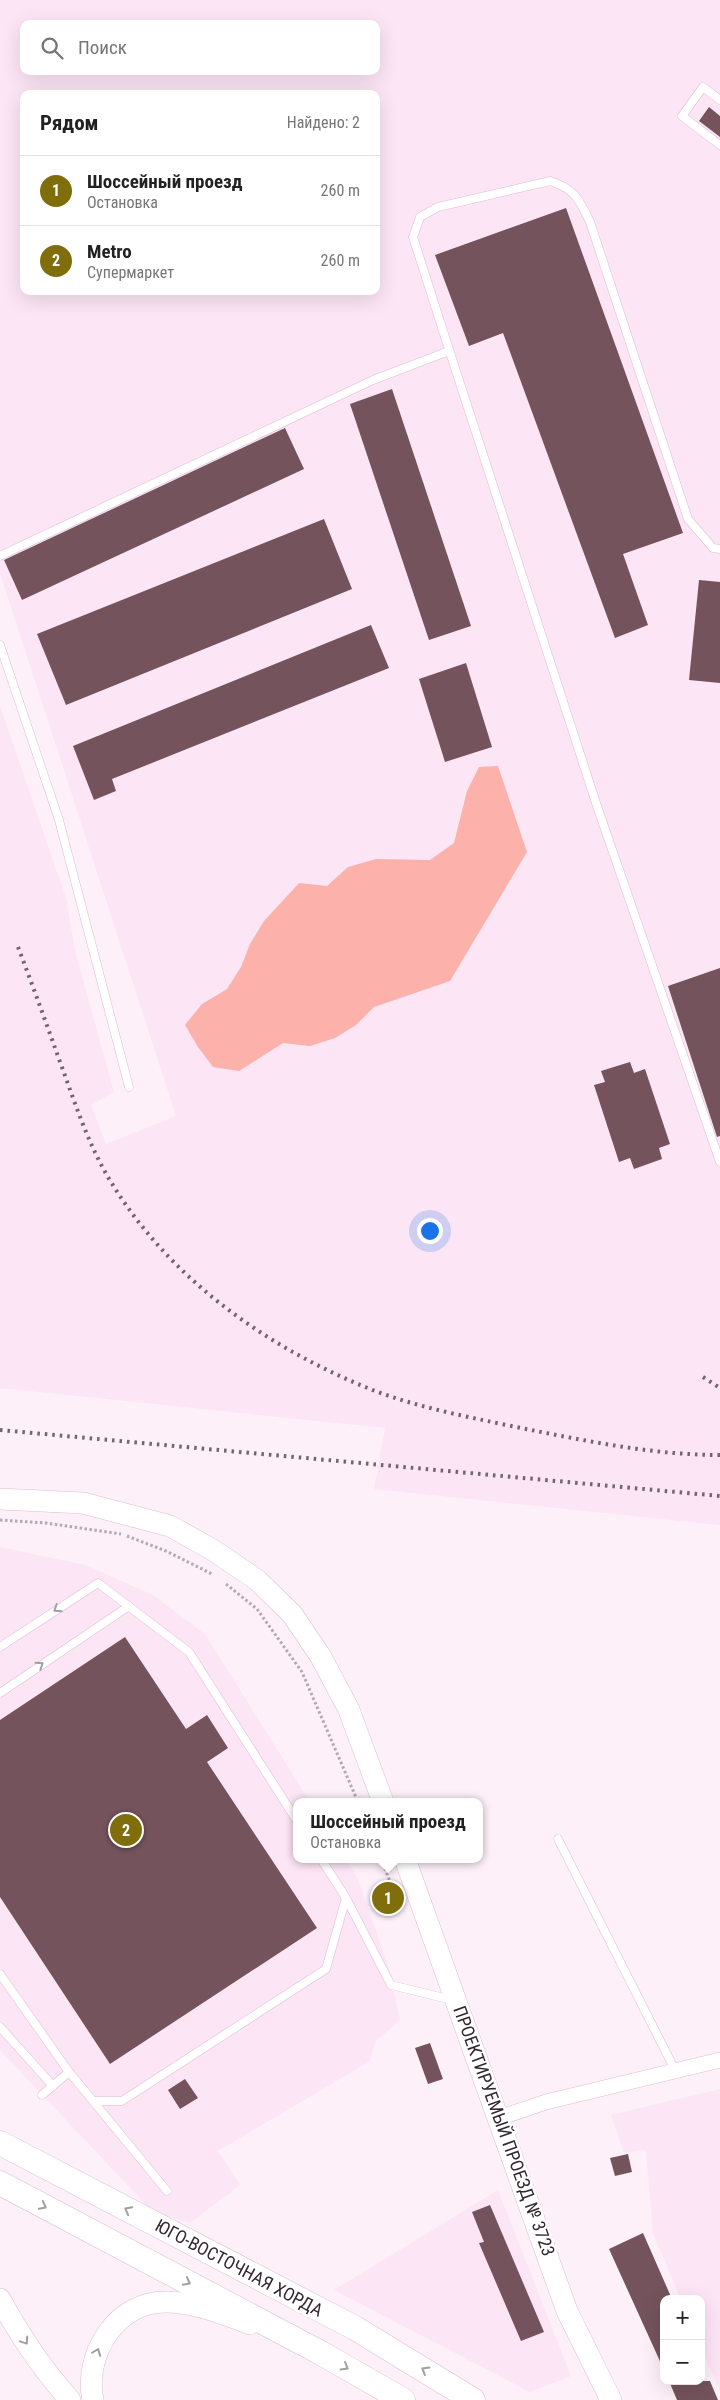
<!DOCTYPE html>
<html lang="ru">
<head>
<meta charset="utf-8">
<style>
	:root { --surface:#fff; --page:#f6f6f6; --text:#222; --muted:#767676; --line:#e0e0e0; --accent:#806e0c }
	body { margin:0; font-family:"Roboto Condensed",sans-serif; background:var(--page); color:var(--text) }
	.controls { position:absolute; right:15px; bottom:15px; display:grid; overflow:hidden; border-radius:10px; box-shadow:0 5px 20px #0002 }
	.controls button { width:45px; height:45px; display:grid; place-items:center; padding:0; border:0; border-bottom:1px solid var(--line); background:var(--surface); color:var(--text); font:25px sans-serif }
	.you { position:absolute; left:429px; top:1230px; width:18px; height:18px; margin:-12px; border:4px solid #fff; border-radius:50%; background:#1a73e8; box-shadow:0 0 0 8px #1a73e833 }
	.badge { display:grid; place-items:center; width:32px; height:32px; border-radius:50%; background:var(--accent); color:#fff; font-size:16px; font-weight:700 }
	.pin { position:absolute; translate:-50% -50%; border:2px solid #fff; box-shadow:0 1px 5px #0006 }
	.popup { position:absolute; left:293px; top:1798px; width:190px; height:65px; box-sizing:border-box; display:grid; place-content:center; border-radius:10px; background:var(--surface); filter:drop-shadow(0 1px 4px #0005); font-size:16px; white-space:nowrap; color:var(--muted) }
	.popup b { font-size:19px; color:var(--text) }
	.popup::after { content:''; position:absolute; left:50%; top:100%; margin-left:-10px; border:10px solid transparent; border-top-color:var(--surface) }
	.list { margin:0; padding:0; list-style:none }
	h2 { display:flex; justify-content:space-between; align-items:center; height:65px; margin:0; padding:0 20px; font-size:21px }
	h2 small { font-size:16px; font-weight:400; color:var(--muted) }
	.list li { display:grid; grid-template-columns:32px 1fr auto; gap:15px; align-items:center; box-sizing:border-box; height:70px; padding:0 20px; border-top:1px solid var(--line) }
	.list b { display:block; font-size:19px; white-space:nowrap }
	.list p { margin:0; font-size:16px; white-space:nowrap; color:var(--muted) }
	.list em { font-size:16px; font-style:normal; color:var(--muted) }
	.icon { flex:none; width:28px; height:28px; fill:none; stroke:currentColor; stroke-width:2; stroke-linecap:round; stroke-linejoin:round }
	.map { position:relative; flex:none; width:720px; height:2400px; overflow:hidden }
	.search { position:absolute; background:var(--surface); box-shadow:0 5px 20px #0002; left:20px; top:20px; width:360px; height:55px; display:flex; align-items:center; gap:12px; box-sizing:border-box; padding:0 18px; border-radius:10px; color:var(--muted); font-size:19px }
	.panel { position:absolute; background:var(--surface); box-shadow:0 5px 20px #0002; left:20px; top:90px; width:360px; height:205px; border-radius:10px }
	.map>svg:first-child { display:block }
	.built { fill:#fce5f5; fill-rule:evenodd }
	.green { fill:#fcb1ab }
	.building { fill:#74535c }
	.lines { fill:none; stroke-linecap:round; stroke-linejoin:round }
	.service-casing { stroke:#dcbdd3; stroke-width:9 }
	.minor-casing { stroke:#dcbdd3; stroke-width:16 }
	.secondary-casing { stroke:#dcbdd3; stroke-width:22 }
	.primary-casing { stroke:#dcbdd3; stroke-width:25 }
	.path { stroke:#b5a8b1; stroke-width:3; stroke-dasharray:2.5 2.5; stroke-linecap:butt }
	.service { stroke:#fff; stroke-width:8 }
	.minor { stroke:#fff; stroke-width:15 }
	.secondary { stroke:#fff; stroke-width:21 }
	.primary { stroke:#fff; stroke-width:24 }
	.rail { stroke:#70646d; stroke-width:4; stroke-dasharray:2.5 5; stroke-linecap:butt }
	.oneway { stroke:#a39ea2 }
	.labels { text-anchor:middle; stroke-width:5; stroke-linejoin:round; paint-order:stroke }
	.street-label { font-size:18px; fill:#332730; stroke:#fff }
</style>
</head>
<body>
<div class="map">
<svg width="720" height="2400" viewBox="0 0 720 2400">
	<rect width="100%" height="100%" fill="#fdf0f9"/>
	<g class="built">
		<path d="M0 0H720V1525L374 1489 385 1428 0 1388V706L66 898 75 951 114 1092 91 1105 106 1144 176 1116 0 573ZM24 24H376V71H24ZM24 94H376V291H24Z"/>
		<path d="M0 1547 85 1565 153 1595 205 1634 310 1802H297V1859H346L358 1879 388 1966 400 2020 375 2042 370 2061 218 2151 240 2185 190 2223 152 2211 0 2050Z"/>
		<path d="M720 2089V2391L701 2347V2299H681L653 2233 646 2150 624 2153 611 2115Z"/>
		<path d="M498 2190 571 2376 530 2392 334 2290Z"/>
	</g>
	<path class="green" d="M498 766 527 852 450 981 374 1007 356 1025 335 1038 310 1046 283 1043 239 1071 213 1067 198 1047 185 1025 202 1004 227 989 241 967 250 944 264 921 299 883 327 886 348 867 376 859 430 860 454 843 467 791 479 767Z"/>
	<g class="building">
		<path d="M709 107 720 116V137L699 121Z"/>
		<path d="M566 208 683 533 623 554 648 625 615 638 503 333 469 346 435 255Z"/>
		<path d="M392 389 471 626 429 640 350 404Z"/>
		<path d="M285 428 304 469 22 600 4 560Z"/>
		<path d="M324 519 352 589 66 705 37 634Z"/>
		<path d="M699 580 720 582V683L689 680Z"/>
		<path d="M371 625 389 668 112 779 116 791 94 800 73 746Z"/>
		<path d="M466 663 492 747 445 762 419 679Z"/>
		<path d="M720 968V1136L717 1137 668 986Z"/>
		<path d="M630 1062 634 1073 645 1069 670 1144 659 1148 662 1159 634 1169 630 1158 619 1162 594 1085 605 1082 601 1071Z"/>
		<path d="M125 1637 186 1729 207 1715 228 1748 207 1762 317 1928 110 2064 0 1897V1720Z"/>
		<path d="M430 2043 443 2079 428 2084 415 2048Z"/>
		<path d="M185 2079 198 2098 180 2109 168 2090Z"/>
		<path d="M628 2154 632 2172 615 2176 610 2158Z"/>
		<path d="M490 2205 544 2332 521 2341 479 2243 484 2242 472 2212Z"/>
		<path d="M643 2233 672 2299H664V2370L609 2249Z"/>
		<path d="M669 2381H710L718 2400H677Z"/>
	</g>
	<g class="lines">
		<g class="service-casing">
			<g id="service">
				<path d="M720 100 703 87 682 116 720 145"/>
				<path d="M720 549 713 548 688 519 590 222C579 199 575 189 550 181L438 207 420 217 413 237 445 337 596 803 720 1162"/>
				<path d="M0 556 373 380 449 351"/>
				<path d="M0 645 59 820 129 1087"/>
				<path d="M0 1647 98 1583 189 1652 297 1821"/>
				<path d="M0 1693 129 1606"/>
				<path d="M558 1839 675 2070"/>
				<path d="M346 1898 391 1985 452 2000"/>
				<path d="M0 1974 69 2072 42 2095"/>
				<path d="M0 2027 53 2086"/>
				<path d="M69 2072 93 2101"/>
				<path d="M167 2191 93 2101H122L326 1969 346 1898 321 1859"/>
			</g>
		</g>
		<g class="minor-casing">
			<path id="minor" d="M499 2118 546 2102 720 2060"/>
		</g>
		<g class="secondary-casing">
			<g id="secondary">
				<path d="M0 1499 83 1503 170 1526 213 1550 257 1580 292 1614 321 1657 349 1710 383 1802"/>
				<path d="M405 1859 567 2311 611 2400"/>
				<path d="M0 2299C20 2336 42 2369 70 2400"/>
				<path d="M93 2400C83 2354 118 2299 169 2302 196 2303 225 2314 250 2324"/>
			</g>
		</g>
		<g class="primary-casing">
			<g id="primary">
				<path d="M0 2143 355 2328 473 2400"/>
				<path d="M0 2183 321 2353 403 2400"/>
			</g>
		</g>
		<g class="path">
			<path d="M0 1520 46 1523 121 1534"/>
			<path d="M127 1536 166 1551 212 1574"/>
			<path d="M226 1584 257 1609 302 1672 358 1802"/>
			<path d="M381 1859 399 1904"/>
		</g>
		<use href="#service" class="service"/>
		<use href="#minor" class="minor"/>
		<use href="#secondary" class="secondary"/>
		<use href="#primary" class="primary"/>
		<g class="rail">
			<path d="M18 947C34 989 49 1031 64 1073 77 1109 90 1148 111 1182 170 1279 266 1347 370 1389 421 1409 483 1420 536 1431 597 1443 658 1455 720 1455"/>
			<path d="M703 1377 720 1388"/>
			<path d="M0 1430 720 1496"/>
		</g>
	</g>
	<defs><path id="oneway-chevron" d="M-2-3.5L2.5 0L-2 3.5" fill="none" stroke-width="1.6" stroke-linecap="round" stroke-linejoin="round" transform="scale(1.25)"/></defs>
	<g class="oneway">
		<use href="#oneway-chevron" transform="translate(57 1609) rotate(147)"/>
		<use href="#oneway-chevron" transform="translate(40 1665) rotate(-34)"/>
		<use href="#oneway-chevron" transform="translate(43 2206) rotate(28)"/>
		<use href="#oneway-chevron" transform="translate(128 2210) rotate(-152)"/>
		<use href="#oneway-chevron" transform="translate(187 2282) rotate(28)"/>
		<use href="#oneway-chevron" transform="translate(25 2341) rotate(56)"/>
		<use href="#oneway-chevron" transform="translate(97 2352) rotate(-69)"/>
		<use href="#oneway-chevron" transform="translate(345 2367) rotate(30)"/>
		<use href="#oneway-chevron" transform="translate(425 2370) rotate(-149)"/>
	</g>
	<g class="labels">
		<g class="street-label">
			<text transform="translate(504 2131) rotate(70)" y="6">ПРОЕКТИРУЕМЫЙ ПРОЕЗД № 3723</text>
			<text transform="translate(239 2268) rotate(28)" y="6">ЮГО-ВОСТОЧНАЯ ХОРДА</text>
		</g>
	</g>
</svg>
<div class="controls">
<button>+</button>
<button>−</button>
</div>
<div class="you"></div>
<div class="pin badge" style="left:388px;top:1898px">1</div>
<div class="popup"><b>Шоссейный проезд</b>Остановка</div>
<div class="pin badge" style="left:126px;top:1830px">2</div>
<div class="search"><svg class="icon" aria-label="search" viewBox="0 0 24 24"><circle cx="10" cy="10" r="6"/><path d="M15 15l6 6"/></svg>Поиск</div>
<section class="panel">
<h2>Рядом<small>Найдено: 2</small></h2>
<ul class="list">
<li><span class="badge">1</span><div><b>Шоссейный проезд</b><p>Остановка</p></div><em>260 m</em></li>
<li><span class="badge">2</span><div><b>Metro</b><p>Супермаркет</p></div><em>260 m</em></li>
</ul>
</section>
</div>
</body>
</html>
